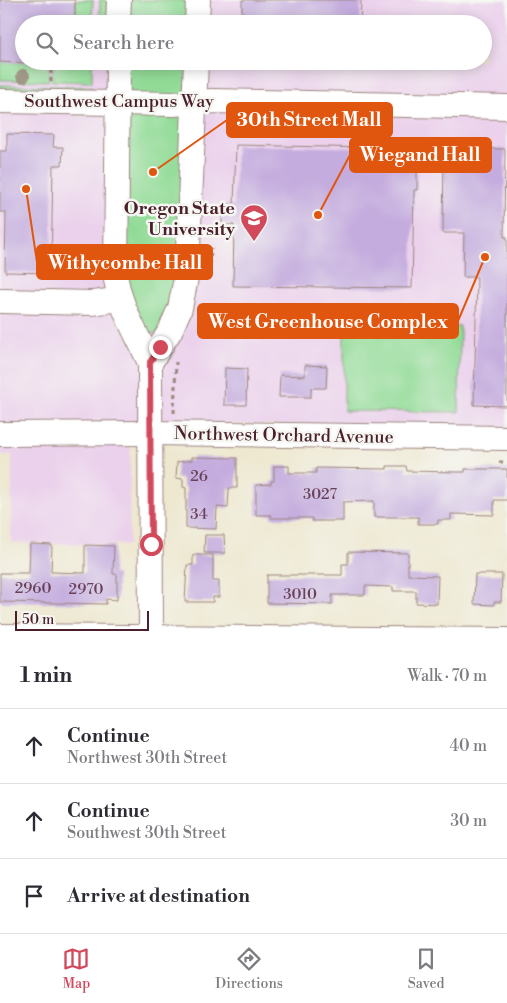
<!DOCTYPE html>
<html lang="en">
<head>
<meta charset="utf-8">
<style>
	:root { --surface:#fff; --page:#f2f2f3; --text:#2b2b33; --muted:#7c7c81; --line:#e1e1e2; --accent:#d1495b }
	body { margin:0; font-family:"Libre Bodoni",serif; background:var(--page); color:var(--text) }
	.scale { position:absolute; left:15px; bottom:12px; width:134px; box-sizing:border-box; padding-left:5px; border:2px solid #4a1f2b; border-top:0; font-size:14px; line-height:18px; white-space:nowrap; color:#4a1f2b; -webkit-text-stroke:4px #f6f6f2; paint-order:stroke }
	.stop { position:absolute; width:15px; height:15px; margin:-11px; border:4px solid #d1495b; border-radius:50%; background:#fff }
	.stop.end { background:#d1495b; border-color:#fff; box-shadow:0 1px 5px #0008 }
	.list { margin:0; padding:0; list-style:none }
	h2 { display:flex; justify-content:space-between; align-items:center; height:65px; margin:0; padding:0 20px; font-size:21px }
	h2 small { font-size:16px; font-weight:400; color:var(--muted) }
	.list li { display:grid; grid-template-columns:32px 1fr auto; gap:15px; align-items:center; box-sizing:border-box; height:75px; padding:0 20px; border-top:1px solid var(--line) }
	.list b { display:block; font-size:19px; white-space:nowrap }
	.list p { margin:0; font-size:16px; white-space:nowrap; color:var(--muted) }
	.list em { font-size:16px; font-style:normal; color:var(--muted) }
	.icon { flex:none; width:28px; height:28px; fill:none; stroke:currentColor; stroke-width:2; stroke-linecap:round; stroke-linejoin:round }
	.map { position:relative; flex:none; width:507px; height:643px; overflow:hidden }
	.search { position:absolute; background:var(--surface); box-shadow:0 2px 12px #0003; left:15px; right:15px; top:15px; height:55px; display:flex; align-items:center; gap:12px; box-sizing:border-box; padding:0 18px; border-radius:28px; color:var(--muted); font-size:19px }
	.sheet { height:290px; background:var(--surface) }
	nav { display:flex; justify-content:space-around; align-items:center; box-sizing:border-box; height:70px; border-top:1px solid var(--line); background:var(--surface); font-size:14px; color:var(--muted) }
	nav a { display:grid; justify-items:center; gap:2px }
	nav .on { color:var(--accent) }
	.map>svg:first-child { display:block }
	.built { fill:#ebd1ec; fill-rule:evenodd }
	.green { fill:#92db97; stroke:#6e7d61 }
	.building { fill:#c4acde }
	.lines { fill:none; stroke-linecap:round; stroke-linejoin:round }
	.minor-casing { stroke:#9c847e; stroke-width:26 }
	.path { stroke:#9c847e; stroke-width:3; stroke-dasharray:4 4; stroke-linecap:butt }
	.minor { stroke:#fff; stroke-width:24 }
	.tree { fill:#a09887 }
	.route { stroke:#d1495b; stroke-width:6 }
	.labels { text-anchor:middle; stroke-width:5; stroke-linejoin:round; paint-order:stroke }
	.number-label { font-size:15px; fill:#684258 }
	.street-label { font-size:18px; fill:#4a1f2b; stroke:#f6f6f2 }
	.poi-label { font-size:18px; font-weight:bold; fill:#4a1f2b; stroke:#f6f6f2; text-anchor:end }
	.leader { fill:none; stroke:#e0560e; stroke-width:2 }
	.callout-dot { fill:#e0560e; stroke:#f6f6f2; stroke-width:2 }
	.callout { fill:#e0560e; stroke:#e0560e; stroke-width:2 }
	.callout-label { font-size:19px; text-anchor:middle; font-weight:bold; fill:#fff }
</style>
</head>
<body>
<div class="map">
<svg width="507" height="643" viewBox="0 0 507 643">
	<rect width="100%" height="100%" fill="#f6f6f2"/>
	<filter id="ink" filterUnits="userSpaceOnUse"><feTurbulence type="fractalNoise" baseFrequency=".02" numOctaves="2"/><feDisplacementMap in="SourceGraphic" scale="10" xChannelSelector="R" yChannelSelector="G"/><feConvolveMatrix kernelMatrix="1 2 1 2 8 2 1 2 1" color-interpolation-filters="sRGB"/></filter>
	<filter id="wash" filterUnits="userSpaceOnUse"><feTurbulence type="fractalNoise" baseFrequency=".0096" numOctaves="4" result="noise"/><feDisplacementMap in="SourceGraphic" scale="20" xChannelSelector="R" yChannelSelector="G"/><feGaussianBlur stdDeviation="1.12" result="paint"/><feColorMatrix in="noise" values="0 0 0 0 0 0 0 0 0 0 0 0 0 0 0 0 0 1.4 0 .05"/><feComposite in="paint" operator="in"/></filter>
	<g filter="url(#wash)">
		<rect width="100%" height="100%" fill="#eee8d0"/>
		<path class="built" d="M0 0H507V430L131 422 129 545 11 543 12 455H0ZM24 24H483V61H24Z"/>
		<g class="green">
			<path d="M75 0H93L92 24H75Z"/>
			<rect x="100" y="0" width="8" height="24"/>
			<rect x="125" y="0" width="63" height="24"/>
			<path d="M53 61H92V82L52 81Z"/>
			<path d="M124 61H187L181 283 157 333H146L128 304Z"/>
			<path d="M0 62 49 63V81L0 80Z"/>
			<path d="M0 85 92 87V91L0 90Z"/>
			<path d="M344 325 460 326 459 412 344 411Z"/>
		</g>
		<g id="blocks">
			<g class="building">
				<path d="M0 0H75V24H24V63L0 62Z"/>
				<path d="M242 0H361L360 24H242Z"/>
				<path d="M7 134 54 135 53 147H63L62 165H53L51 273 5 272 6 212H0V151H7Z"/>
				<path d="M236 145 417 149V190H414L412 288 233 286 234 225H222V204L234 205Z"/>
				<path d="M444 148 505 149 504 237H507V406L474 405 477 277H463L464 233H443Z"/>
				<path d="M305 365 327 366 326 388H311V397H279L280 375 305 376Z"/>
				<path d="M225 368 247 369 246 405H224Z"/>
				<path d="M192 457 237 458V488H229L228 508 217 507 216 529 186 528V488L183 487V479L176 478 177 462 192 460Z"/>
				<path d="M274 466H289V473H316V468L387 469V466H406L407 471 456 472H465V469H507V500H494V515L451 514V520H438V524H418V517H374V501L343 502V521H312V518H271V515H256V485L271 484V481H274Z"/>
				<path d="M205 535H224L225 553H204Z"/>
				<path d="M30 544 52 545 51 572 85 573V545L114 546 113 574H117V600L106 599V604L0 602V573H29Z"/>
				<path d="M348 552 408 553V575L438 576 437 604 416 603V591H393V587L365 586V595H332V604L267 603V575H342V564H348Z"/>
				<path d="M193 555H213V581H219V597H213V602H185L187 565H193Z"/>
				<path d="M475 574H502L501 602H494V605L474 604Z"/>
			</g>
		</g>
	</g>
	<g filter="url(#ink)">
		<use href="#blocks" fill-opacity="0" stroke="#9c847e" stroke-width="1"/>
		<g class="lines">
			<g class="minor-casing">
				<g id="minor">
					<path d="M118 24 119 0"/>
					<path d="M197 24 198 0"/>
					<path d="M118 61 116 280C122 311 137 334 150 363L151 643"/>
					<path d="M0 101 173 104 212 101 507 107"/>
					<path d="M0 301 93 303 120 299"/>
					<path d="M150 363 170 331 180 308 187 273 196 61"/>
					<path d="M0 434 149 433 507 438"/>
					<path d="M0 636 507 640"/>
				</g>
			</g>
			<g class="path">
				<path d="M51 82V63"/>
				<path d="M210 265 211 248"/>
				<path d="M174 413 176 362"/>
				<path d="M499 462H507"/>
			</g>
			<use href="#minor" class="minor"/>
		</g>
		<circle class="tree" cx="23" cy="76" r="7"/>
	</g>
	<g class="lines" filter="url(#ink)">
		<path class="route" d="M151 544 150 362 160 347"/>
	</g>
	<defs>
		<g id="university-pin" transform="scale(1.4375)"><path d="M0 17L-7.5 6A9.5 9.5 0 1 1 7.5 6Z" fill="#d1495b" stroke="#f6f6f2"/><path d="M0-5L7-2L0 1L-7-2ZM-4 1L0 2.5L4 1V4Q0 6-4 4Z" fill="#fff"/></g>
	</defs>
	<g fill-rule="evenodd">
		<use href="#university-pin" x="254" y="218"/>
	</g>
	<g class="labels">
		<g class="number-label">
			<text x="199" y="481">26</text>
			<text x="320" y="499">3027</text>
			<text x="199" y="519">34</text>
			<text x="33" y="593">2960</text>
			<text x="86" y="594">2970</text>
			<text x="300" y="599">3010</text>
		</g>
		<g class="street-label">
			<text x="119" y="107">Southwest Campus Way</text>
			<text transform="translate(284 435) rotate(1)" y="6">Northwest Orchard Avenue</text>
		</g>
		<g class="poi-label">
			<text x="235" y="214">Oregon State<tspan x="235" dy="21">University</tspan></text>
		</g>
	</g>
	<path class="leader" d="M153 172L227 120M318 215L350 155M26 189L37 262M485 257L458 321"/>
	<g class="callout-dot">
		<circle cx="153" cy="172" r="5"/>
		<circle cx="318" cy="215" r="5"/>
		<circle cx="26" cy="189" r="5"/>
		<circle cx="485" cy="257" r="5"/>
	</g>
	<g class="callout">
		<rect x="227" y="103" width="165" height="34" rx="5"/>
		<rect x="350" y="138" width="141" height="34" rx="5"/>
		<rect x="37" y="245" width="175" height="34" rx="5"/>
		<rect x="198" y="304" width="260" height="34" rx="5"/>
	</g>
	<g class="callout-label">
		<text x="309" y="126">30th Street Mall</text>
		<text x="420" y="161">Wiegand Hall</text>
		<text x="125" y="269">Withycombe Hall</text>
		<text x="328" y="328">West Greenhouse Complex</text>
	</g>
</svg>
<div class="scale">50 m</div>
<div class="stop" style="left:151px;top:544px"></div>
<div class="stop end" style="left:160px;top:347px"></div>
<div class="search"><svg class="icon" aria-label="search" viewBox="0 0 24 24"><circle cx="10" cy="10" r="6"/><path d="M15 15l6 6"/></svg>Search here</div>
</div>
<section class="sheet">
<h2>1 min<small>Walk · 70 m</small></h2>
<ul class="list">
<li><svg class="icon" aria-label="ahead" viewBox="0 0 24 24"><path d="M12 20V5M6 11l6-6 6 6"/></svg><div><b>Continue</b><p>Northwest 30th Street</p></div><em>40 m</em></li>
<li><svg class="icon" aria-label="ahead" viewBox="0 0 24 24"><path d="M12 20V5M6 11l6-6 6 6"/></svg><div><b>Continue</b><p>Southwest 30th Street</p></div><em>30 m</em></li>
<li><svg class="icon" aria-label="arrive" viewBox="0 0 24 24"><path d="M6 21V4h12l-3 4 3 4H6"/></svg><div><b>Arrive at destination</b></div></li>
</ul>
</section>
<nav>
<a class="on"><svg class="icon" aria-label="map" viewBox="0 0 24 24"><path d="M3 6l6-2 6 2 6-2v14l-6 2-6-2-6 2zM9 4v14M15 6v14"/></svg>Map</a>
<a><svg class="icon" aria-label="directions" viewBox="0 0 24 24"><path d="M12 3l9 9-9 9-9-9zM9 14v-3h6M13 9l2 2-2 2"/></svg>Directions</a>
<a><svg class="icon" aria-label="saved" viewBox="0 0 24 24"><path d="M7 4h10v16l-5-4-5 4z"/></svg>Saved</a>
</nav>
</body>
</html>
